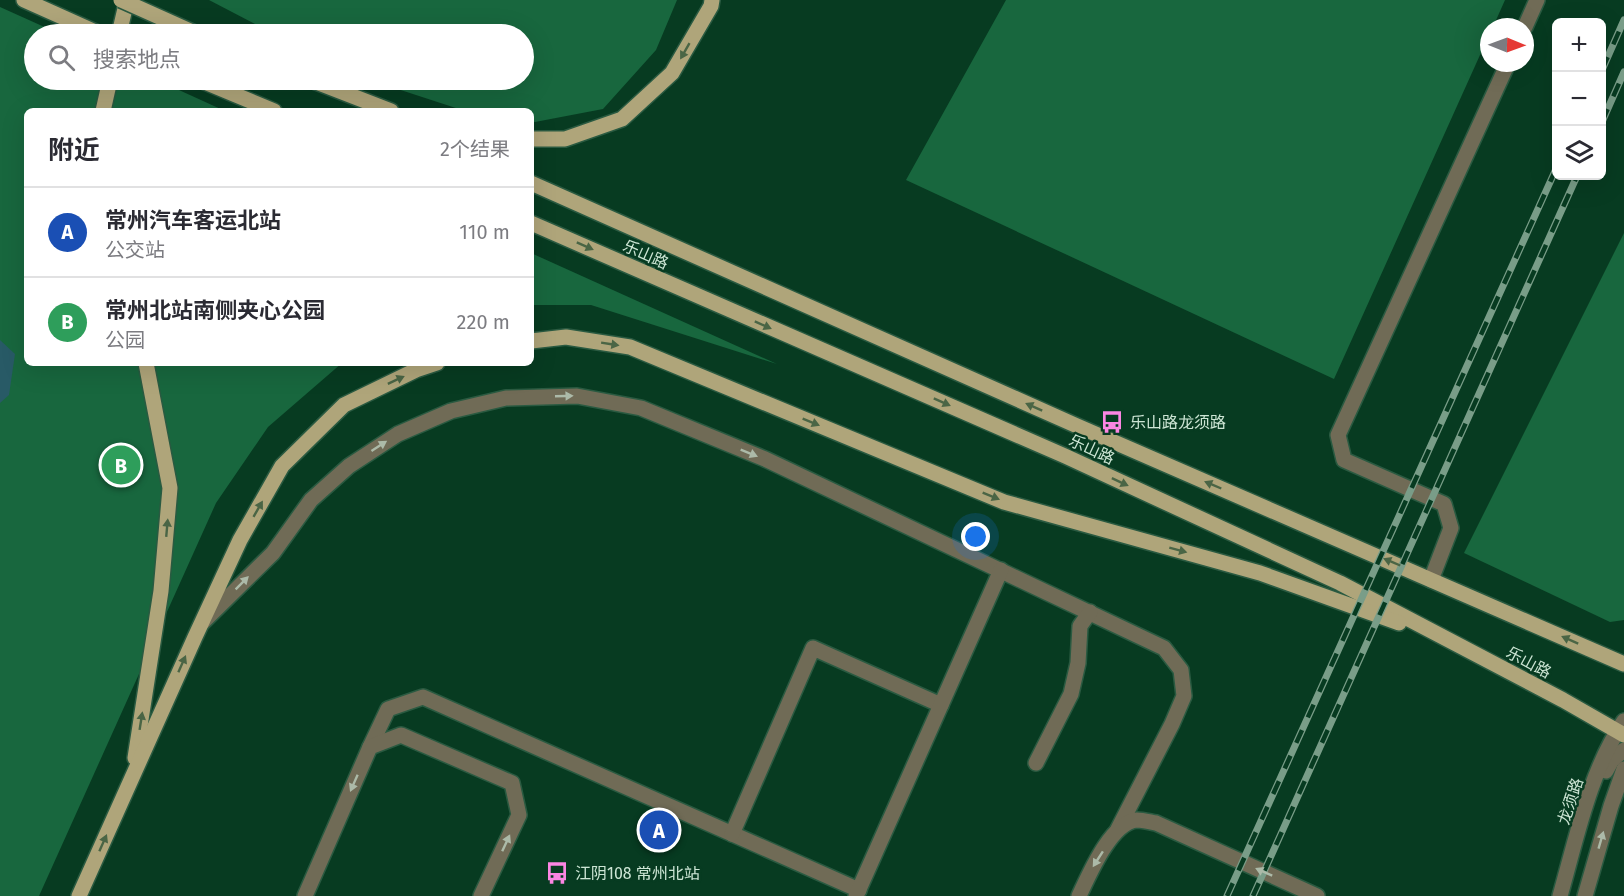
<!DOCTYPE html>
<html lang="zh">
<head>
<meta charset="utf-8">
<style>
	:root { --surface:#fff; --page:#f7f7f7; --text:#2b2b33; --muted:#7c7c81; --line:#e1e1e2; --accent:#1a73e8 }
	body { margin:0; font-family:"Fira Sans","Noto Sans SC",sans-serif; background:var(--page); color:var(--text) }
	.controls { position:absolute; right:18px; top:18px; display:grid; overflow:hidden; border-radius:9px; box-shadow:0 6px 24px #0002 }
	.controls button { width:54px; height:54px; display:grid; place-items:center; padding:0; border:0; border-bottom:2px solid var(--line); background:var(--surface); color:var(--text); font:30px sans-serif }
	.compass { position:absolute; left:1480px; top:18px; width:54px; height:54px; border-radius:50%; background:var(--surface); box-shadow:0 6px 24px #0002; rotate:91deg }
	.you { position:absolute; left:976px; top:537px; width:21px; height:21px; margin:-15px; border:4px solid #fff; border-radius:50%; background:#1a73e8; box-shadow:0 0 0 9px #1a73e833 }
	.badge { display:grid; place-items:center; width:39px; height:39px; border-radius:50%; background:var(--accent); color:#fff; font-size:20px; font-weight:700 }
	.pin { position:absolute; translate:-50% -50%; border:3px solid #fff; box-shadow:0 2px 6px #0006 }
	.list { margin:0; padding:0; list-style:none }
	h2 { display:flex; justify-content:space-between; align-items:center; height:78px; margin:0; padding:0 24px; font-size:26px }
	h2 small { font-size:20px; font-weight:400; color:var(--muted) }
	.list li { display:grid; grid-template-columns:39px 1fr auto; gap:18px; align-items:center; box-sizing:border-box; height:90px; padding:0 24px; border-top:2px solid var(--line) }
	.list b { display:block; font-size:22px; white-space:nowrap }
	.list p { margin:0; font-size:20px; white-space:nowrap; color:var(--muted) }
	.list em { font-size:20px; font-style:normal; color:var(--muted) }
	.icon { flex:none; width:33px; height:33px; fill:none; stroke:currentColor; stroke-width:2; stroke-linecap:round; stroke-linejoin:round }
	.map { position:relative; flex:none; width:1624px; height:896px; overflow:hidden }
	.search { position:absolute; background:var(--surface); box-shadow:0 6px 24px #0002; left:24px; top:24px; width:510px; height:66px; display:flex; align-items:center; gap:15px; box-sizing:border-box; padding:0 21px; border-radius:33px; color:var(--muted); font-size:22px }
	.panel { position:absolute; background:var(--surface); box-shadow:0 6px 24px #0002; left:24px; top:108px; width:510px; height:258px; border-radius:9px }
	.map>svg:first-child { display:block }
	.green { fill:#18673e }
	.water { fill:#285a66 }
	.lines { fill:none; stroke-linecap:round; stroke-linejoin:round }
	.minor-casing { stroke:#2a5a41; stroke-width:18 }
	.major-casing { stroke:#2a5a41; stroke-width:18 }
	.minor { stroke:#706b56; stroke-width:15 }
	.major { stroke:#afa57a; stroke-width:15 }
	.rail-casing { stroke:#799d88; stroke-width:7 }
	.rail { stroke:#073b21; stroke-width:4.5; stroke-dasharray:14; stroke-linecap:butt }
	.major-bridge-casing { stroke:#2a5a41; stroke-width:18; stroke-linecap:butt }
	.major-bridge { stroke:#afa57a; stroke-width:15 }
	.oneway { fill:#4a6545 }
	.oneway2 { fill:#acbaa8 }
	.labels { text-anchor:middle; stroke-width:5; stroke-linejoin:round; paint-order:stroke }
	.street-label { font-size:16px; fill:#cce5d4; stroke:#073b21 }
	.poi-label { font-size:16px; fill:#cce5d4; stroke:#073b21; text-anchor:start }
</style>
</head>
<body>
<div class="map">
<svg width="1624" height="896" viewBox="0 0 1624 896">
	<rect width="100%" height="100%" fill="#073b21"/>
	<g class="green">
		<path d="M209 0H677L656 50 603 109 535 122 531 121V111H465L370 80H524V34H274Z"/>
		<path d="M1006 0H1505L1493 27H1489V35L1334 379 906 180Z"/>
		<path d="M0 7 60 34H34V80H157L225 111H27V363H342L268 427 216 503 39 896H0Z"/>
		<path d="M1624 233V620L1610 622 1464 553Z"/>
		<path d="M531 253 542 258 777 364 591 305H531Z"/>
	</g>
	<path class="water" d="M0 340 15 354 9 395 0 403Z"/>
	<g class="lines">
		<g class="minor-casing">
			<g id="minor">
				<path d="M1525 27 1537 0"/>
				<path d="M1431 580 1451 528 1444 504 1344 460 1338 435 1508 63"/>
				<path d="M203 622 273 553 311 500 349 466 398 434 451 411 506 398 577 396 641 408 765 459 1164 648 1181 670 1184 696 1172 724 1118 829"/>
				<path d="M370 747 388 709 423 697 859 890"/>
				<path d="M1036 763 1071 694 1078 663 1080 626 1090 612"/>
				<path d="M1606 771 1612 760 1624 750"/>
				<path d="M732 834 813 648 941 705"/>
				<path d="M305 896 370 747 401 735 512 783 519 815 481 896"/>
				<path d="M856 896 1001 570"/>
				<path d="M1079 896C1089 875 1111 822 1137 820 1143 820 1150 822 1156 823L1317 896"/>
				<path d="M1560 896C1576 840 1590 770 1624 721"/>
				<path d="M1585 896 1611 806 1624 769"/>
			</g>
		</g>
		<g class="major-casing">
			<g id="major">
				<path d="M24 0 100 34"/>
				<path d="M119 34 127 0"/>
				<path d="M200 80 274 111"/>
				<path d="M311 80 391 111"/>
				<path d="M103 111 110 80"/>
				<path d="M531 139H565L622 119 672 73 711 6 712 0"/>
				<path d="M531 183 1075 425 1624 664"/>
				<path d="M531 223 1065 456 1340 583 1563 700 1624 735"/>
				<path d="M531 341 566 337 630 347 1004 502 1260 573 1399 623"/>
				<path d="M135 758 161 591 170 488 146 363"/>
				<path d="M79 896 195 637 240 540 282 466 344 405 416 370 437 363"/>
			</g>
		</g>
		<use href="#minor" class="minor"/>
		<use href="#major" class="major"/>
		<g class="rail-casing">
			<g id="rail">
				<path d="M1602 70 1624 20"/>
				<path d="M1602 122 1624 72"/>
				<path d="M1227 896 1556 169"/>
				<path d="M1253 896 1577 176"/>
			</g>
		</g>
		<use href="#rail" class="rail"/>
		<g class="major-bridge-casing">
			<path id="major-bridge" d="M121 0 197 34"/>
		</g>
		<use href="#major-bridge" class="major-bridge"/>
	</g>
	<defs><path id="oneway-solid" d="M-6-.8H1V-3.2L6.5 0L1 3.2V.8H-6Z" transform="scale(1.5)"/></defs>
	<g class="oneway">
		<use href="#oneway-solid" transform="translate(685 51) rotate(120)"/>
		<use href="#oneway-solid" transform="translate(585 246) rotate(24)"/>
		<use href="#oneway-solid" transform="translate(763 325) rotate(24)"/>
		<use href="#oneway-solid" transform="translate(610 344) rotate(9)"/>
		<use href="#oneway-solid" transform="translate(396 380) rotate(-25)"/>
		<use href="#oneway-solid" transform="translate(942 402) rotate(24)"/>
		<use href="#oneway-solid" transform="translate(1034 407) rotate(-156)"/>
		<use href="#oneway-solid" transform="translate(811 422) rotate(22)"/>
		<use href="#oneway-solid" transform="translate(1120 482) rotate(25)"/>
		<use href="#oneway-solid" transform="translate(1213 485) rotate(-157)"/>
		<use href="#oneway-solid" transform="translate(991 496) rotate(22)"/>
		<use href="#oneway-solid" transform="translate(258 509) rotate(-60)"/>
		<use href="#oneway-solid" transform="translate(167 528) rotate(-85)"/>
		<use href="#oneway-solid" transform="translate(1178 550) rotate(15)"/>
		<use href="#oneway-solid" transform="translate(1392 562) rotate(-157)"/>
		<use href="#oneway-solid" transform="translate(1570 640) rotate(-156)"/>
		<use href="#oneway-solid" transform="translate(182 664) rotate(-66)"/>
		<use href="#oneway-solid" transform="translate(141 721) rotate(-81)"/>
		<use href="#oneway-solid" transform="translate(103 843) rotate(-66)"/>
	</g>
	<g class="oneway2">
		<use href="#oneway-solid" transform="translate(564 396) rotate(-2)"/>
		<use href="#oneway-solid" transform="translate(379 446) rotate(-33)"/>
		<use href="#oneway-solid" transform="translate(749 453) rotate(22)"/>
		<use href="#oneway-solid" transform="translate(242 583) rotate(-45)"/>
		<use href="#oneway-solid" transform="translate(354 783) rotate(114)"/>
		<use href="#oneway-solid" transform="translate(1601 840) rotate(-74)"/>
		<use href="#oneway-solid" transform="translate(506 843) rotate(-65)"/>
		<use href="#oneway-solid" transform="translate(1098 859) rotate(123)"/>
		<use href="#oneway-solid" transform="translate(1264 872) rotate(-156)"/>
	</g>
	<defs>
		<g id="bus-bare" transform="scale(1.8)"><path d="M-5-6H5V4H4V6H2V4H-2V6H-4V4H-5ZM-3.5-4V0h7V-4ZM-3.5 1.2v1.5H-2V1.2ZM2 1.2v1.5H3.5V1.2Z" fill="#fc86e3" stroke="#073b21" stroke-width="2.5" paint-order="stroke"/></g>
	</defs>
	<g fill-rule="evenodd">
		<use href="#bus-bare" x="1112" y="422"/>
		<use href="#bus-bare" x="557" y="873"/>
	</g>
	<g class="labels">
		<g class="street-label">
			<text transform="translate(646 254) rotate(24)" y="6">乐山路</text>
			<text transform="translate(1092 449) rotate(25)" y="6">乐山路</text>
			<text transform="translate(1529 662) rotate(28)" y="6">乐山路</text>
			<text transform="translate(1570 801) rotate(-72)" y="6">龙须路</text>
		</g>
		<g class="poi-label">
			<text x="1130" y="428">乐山路龙须路</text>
			<text x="575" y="879">江阴108 常州北站</text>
		</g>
	</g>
</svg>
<div class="controls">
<button>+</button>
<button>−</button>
<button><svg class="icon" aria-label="layers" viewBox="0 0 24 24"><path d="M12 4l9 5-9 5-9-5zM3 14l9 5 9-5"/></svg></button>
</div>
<svg class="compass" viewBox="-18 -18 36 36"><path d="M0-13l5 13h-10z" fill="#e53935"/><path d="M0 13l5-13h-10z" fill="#7c7c81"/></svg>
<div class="you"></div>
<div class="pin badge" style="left:659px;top:830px;background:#1a4fb4">A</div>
<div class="pin badge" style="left:121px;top:465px;background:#2e9e5b">B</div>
<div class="search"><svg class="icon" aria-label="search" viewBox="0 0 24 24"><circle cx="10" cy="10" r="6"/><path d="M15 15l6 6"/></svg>搜索地点</div>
<section class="panel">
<h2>附近<small>2个结果</small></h2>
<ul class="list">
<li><span class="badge" style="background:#1a4fb4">A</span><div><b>常州汽车客运北站</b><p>公交站</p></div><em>110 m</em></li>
<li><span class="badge" style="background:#2e9e5b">B</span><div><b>常州北站南侧夹心公园</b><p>公园</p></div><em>220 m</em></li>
</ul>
</section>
</div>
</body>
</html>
